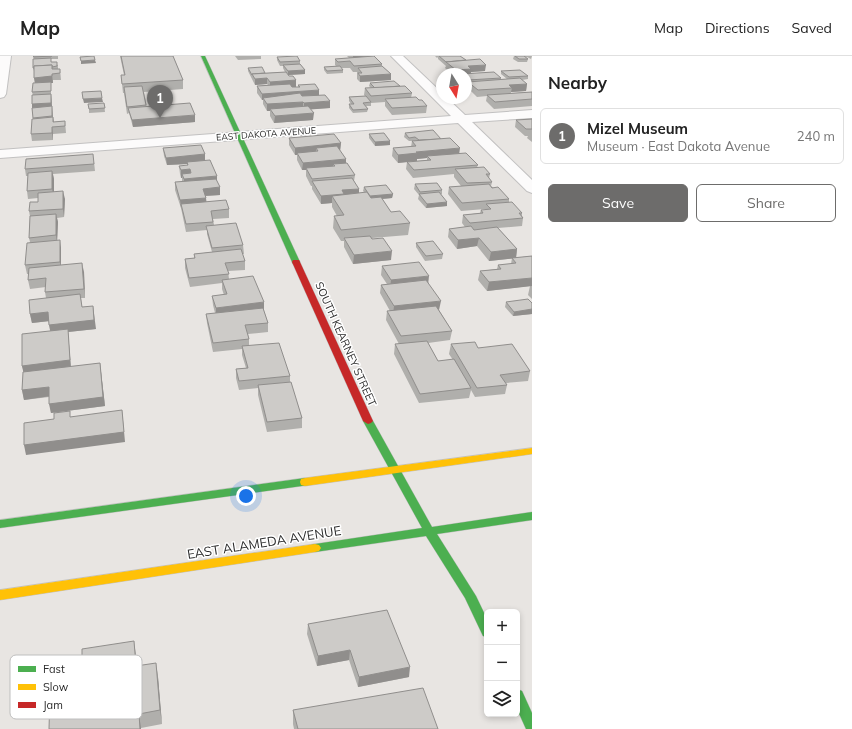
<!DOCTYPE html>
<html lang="en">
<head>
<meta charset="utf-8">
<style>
	:root { --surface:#fff; --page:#f6f6f6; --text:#222; --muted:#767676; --line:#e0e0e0; --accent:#6d6c6b }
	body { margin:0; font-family:Mulish,sans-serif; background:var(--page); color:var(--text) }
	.controls { position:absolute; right:12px; bottom:12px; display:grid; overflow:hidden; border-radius:6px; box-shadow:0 2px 6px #0003 }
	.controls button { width:36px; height:36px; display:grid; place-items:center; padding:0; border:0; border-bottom:1px solid var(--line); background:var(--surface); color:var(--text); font:20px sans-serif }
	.compass { position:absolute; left:436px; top:12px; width:36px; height:36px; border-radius:50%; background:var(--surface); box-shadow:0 2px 6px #0003; rotate:169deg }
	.you { position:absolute; left:246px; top:440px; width:14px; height:14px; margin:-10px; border:3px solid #fff; border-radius:50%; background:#1a73e8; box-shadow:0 0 0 6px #1a73e833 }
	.badge { display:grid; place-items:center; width:26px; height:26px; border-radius:50%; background:var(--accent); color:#fff; font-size:13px; font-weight:700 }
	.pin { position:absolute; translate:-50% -33px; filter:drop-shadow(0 1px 2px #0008) }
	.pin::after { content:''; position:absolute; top:21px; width:14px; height:12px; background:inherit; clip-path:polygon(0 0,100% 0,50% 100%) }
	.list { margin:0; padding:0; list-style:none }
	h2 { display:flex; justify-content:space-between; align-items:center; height:52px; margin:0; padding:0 16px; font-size:17px }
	h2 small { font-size:13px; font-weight:400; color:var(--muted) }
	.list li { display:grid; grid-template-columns:26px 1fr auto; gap:12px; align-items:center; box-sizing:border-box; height:56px; margin:0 8px 8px; padding:0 8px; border:1px solid var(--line); border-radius:6px }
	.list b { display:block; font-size:15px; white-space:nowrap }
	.list p { margin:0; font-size:13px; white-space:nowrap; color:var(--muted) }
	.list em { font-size:13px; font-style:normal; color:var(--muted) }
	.actions { display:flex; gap:8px; padding:12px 16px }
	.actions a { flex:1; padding:9px 0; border:1px solid var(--accent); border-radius:6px; text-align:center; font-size:14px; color:var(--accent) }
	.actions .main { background:var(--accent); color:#fff }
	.icon { flex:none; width:22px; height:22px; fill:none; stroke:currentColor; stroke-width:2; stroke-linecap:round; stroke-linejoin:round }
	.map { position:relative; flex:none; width:532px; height:673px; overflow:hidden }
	header { display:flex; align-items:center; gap:24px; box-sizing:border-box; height:56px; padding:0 20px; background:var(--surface); border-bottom:1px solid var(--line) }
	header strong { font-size:19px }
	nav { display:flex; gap:22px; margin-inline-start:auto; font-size:14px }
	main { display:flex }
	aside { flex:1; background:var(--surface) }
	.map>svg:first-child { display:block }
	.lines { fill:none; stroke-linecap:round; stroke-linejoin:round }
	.street-casing { stroke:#c2c1c1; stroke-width:2 }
	.fast-casing { stroke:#c2c1c1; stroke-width:1 }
	.slow-casing { stroke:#c2c1c1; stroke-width:1 }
	.jam-casing { stroke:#c2c1c1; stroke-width:1 }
	.street { fill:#fcfbfb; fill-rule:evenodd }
	.fast { fill:#4caf50; fill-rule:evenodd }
	.slow { fill:#ffc107; fill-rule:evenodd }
	.jam { fill:#c62828; fill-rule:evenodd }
	.wall { fill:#b0afac; fill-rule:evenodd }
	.shaded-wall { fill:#908e8c }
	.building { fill:#cdcbc8; stroke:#908e8c }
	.labels { text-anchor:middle; stroke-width:3; stroke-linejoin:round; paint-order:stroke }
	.far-street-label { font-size:9px; fill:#2b2b2b; stroke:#fff }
	.street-label { font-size:11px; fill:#2b2b2b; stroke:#fff }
	.near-street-label { font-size:13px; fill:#2b2b2b; stroke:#fff }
	.key { fill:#fff; stroke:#bfbfbf; stroke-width:1 }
	.key-label { font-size:11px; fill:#2b2b2b }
</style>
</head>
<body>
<header>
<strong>Map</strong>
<nav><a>Map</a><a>Directions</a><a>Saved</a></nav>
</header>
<main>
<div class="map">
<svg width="532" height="673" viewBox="0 0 532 673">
	<rect width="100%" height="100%" fill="#e8e5e2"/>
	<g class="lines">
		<g class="street-casing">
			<g id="street">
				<path d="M0 0H11L6 38 4 41 0 42Z"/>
				<path d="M391 0H403L442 37V42H447L465 59 532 54V62L472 66 532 124V137L527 135 458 67 0 102V94L451 60Z"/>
			</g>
		</g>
		<g class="fast-casing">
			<g id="fast">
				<path d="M201 0H205L300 206 299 208H293L292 206Z"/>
				<path d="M368 362 373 365 432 471 532 456V464L437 478 476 540 487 563V581L483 580 465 542 426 480 315 496 311 495 309 492 311 489 315 488 422 472 363 365Z"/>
				<path d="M305 422 309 423 310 426 309 429 0 472V464Z"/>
				<path d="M517 633 522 635 532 657V673H526L517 653Z"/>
			</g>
		</g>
		<g class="slow-casing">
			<g id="slow">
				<path d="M532 392V398L305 430 301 429 300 426 301 423 305 422Z"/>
				<path d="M315 488 319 489 321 492 319 495 315 496 0 544V534Z"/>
			</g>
		</g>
		<g class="jam-casing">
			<path id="jam" d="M293 204H299L300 206 373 365 371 367 368 368 363 365 292 206Z"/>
		</g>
		<use href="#street" class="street"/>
		<use href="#fast" class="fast"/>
		<use href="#slow" class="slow"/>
		<use href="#jam" class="jam"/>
	</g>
	<g class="wall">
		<path d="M34 0H58V3H51V6L58 9V13H60L61 24H53V27H51V38L53 61 54 66 65 65 66 77 53 78V84L32 85 31 78 33 63 32 48 33 39 32 36 35 27 34 15 33 12Z"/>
		<path d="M120 0H173L183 24V33L144 36 147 51 195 66 133 71 129 57 127 58 124 37H123L121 19H124Z"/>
		<path d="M235 0H261V3L238 4Z"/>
		<path d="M347 0H374L382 8V10L391 18V24L360 26 357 23V16H353L350 12H341L343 14V17L327 18 324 14V11L336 10 335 9V3L349 2Z"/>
		<path d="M435 0H460L466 4 485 15 471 16V17L501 22V23H507L501 18V15L528 20V23L522 24 527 28 526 35 511 36V37L532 36V50L494 53 486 45 487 40 477 41 468 32V31L466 30V18H452L445 12 446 10 438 3V1L437 2Z"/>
		<path d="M514 0H532L531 3 527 1H525L528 3 527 6H518L513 3Z"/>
		<path d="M277 1 300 5V8L305 14V18L288 19 289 20 296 24V31H292H298V29L319 39 330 52 311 53 313 64 274 67 270 60V55H267L263 48V44H262L257 37V30L268 29 267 28 255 29 248 15V12L265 17 285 16 283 12V10H280L277 4Z"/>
		<path d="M370 27 400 30 412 37 411 42 419 44 427 50 426 57 392 59 385 50V46L371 47V50H366L368 53 367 56 353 57 349 52V48H351L349 45V41L365 40 364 39 365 32H371L369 30Z"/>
		<path d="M104 47 105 56 89 57V53Z"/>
		<path d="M532 63V86L527 82 528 80H525L515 71 516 64Z"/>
		<path d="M405 77 441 83 459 97 478 109 477 111 490 118 489 122 492 126 491 130 509 143V146L522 157V160L523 162 522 170 498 172 517 193 516 202 489 205 477 190 457 193 448 181 449 173 465 171 462 167 463 159 480 157 481 154H485V153L461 155 448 138 449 131 461 130 454 121V118L413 122 406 113 407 106 398 107 392 100 393 92 411 91 412 85H409L404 81ZM427 102V104L417 105V103Z"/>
		<path d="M369 78 390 85V89L375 90 369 82Z"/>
		<path d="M289 82 341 87 340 95 346 107 355 119 354 125 359 137H365L363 135 364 131 393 138 392 142 382 143 391 156 410 167 408 179 372 182 391 204 353 208 344 191V185H341L333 172 334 160H337L332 151V147L321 148 312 133V130H311L306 120V114H302L297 104V99H295L289 89Z"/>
		<path d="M163 92 205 98V104L217 125 220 139 206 140V146L229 153V162L213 163 214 169 243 189 244 198H242L245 205V214L228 215 229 223 264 255 268 267V276L248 278 249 283V289L290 320V326L302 362V372L267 376 258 339V332L239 334 236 322V313L246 312 242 299V293L213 296 207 267 206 258 215 257 213 249 212 240 224 239 222 233V227L190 231 185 212V203L194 202V198L212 196 207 178V174L186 176 181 152 175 134V126H182V122H181L180 118 179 110H187V108L167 109 164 100Z"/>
		<path d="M94 106 95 115 53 118 54 123V136L65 143 64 161 57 162 58 166 57 184 61 192V209L84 216 85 242H81L82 251 96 273 68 276 71 311 100 307 105 350 51 357 49 341 24 344 22 334 24 316 22 310 50 275 49 265 32 267 30 258 46 242 45 236 46 231 30 233 28 224 29 218H27L25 209 30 186 29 182 30 161 29 155 38 146V142L28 143 27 135 28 120H26L25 113Z"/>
		<path d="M415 128 442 134V138H441L447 150 426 152 418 143 419 139 414 133Z"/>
		<path d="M416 187 443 198 442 203 425 205 416 191Z"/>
		<path d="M532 200V243L528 239 530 230 487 235 478 224 480 215 497 213 498 209 511 208 512 202Z"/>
		<path d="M382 210 428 226 439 254 452 275 450 284 428 287 438 305 453 304 449 298 451 288 478 292 530 315 528 325 506 327 507 329 505 338 475 341 471 334 469 342 419 347 394 298 395 288H399L386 264 387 255H390L380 237 381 229 387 228 381 219Z"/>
		<path d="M506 246 532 247V258L513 260 505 251Z"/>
		<path d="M308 568 409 621 358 631 349 604 317 610 307 578Z"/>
		<path d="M136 600 137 610 158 621 162 668 141 672V673H49L82 632Z"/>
		<path d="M293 654 438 673H294L293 668Z"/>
	</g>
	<g class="shaded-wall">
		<path d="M353 0H373L353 6Z"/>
		<path d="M95 4 96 7 81 8V5Z"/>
		<path d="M486 9 485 15 471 16 470 19 466 18H455L456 14 468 10Z"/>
		<path d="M305 14V18L288 19V15Z"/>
		<path d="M52 18 53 27H51V38V35L35 28 34 22Z"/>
		<path d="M391 18V24L360 26V20Z"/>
		<path d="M267 22V28L255 29V23Z"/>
		<path d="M296 24V31L270 33V26Z"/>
		<path d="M527 28 526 35 511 36 512 32 509 29Z"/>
		<path d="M319 34V40L263 42V44H262V38Z"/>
		<path d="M51 38 53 64V61L54 69 53 71 52 60 32 52V48Z"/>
		<path d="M102 42 103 46 84 47 83 43Z"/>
		<path d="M330 45V52L304 54V47Z"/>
		<path d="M303 46V52L270 53V55H267V48Z"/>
		<path d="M314 57 313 64 274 67 275 60Z"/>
		<path d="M195 59V66L133 71 132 64Z"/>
		<path d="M52 71 53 78V84L52 77Z"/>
		<path d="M390 85V89L375 90V86Z"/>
		<path d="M341 87 340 95H318L316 92V97H297V99H295V92Z"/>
		<path d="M460 92 459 99 427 100V102L417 103V105L398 107V99L416 96Z"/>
		<path d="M205 98V106H187V108L167 109 166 102Z"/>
		<path d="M346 103V110H335L333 108V112H306V114H302L303 107Z"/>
		<path d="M190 113 191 121 182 118V122H181V114Z"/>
		<path d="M52 115 54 123V141L52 133Z"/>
		<path d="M217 120V128L184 131V123Z"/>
		<path d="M220 131V139L203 140V133Z"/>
		<path d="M359 133V141L332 140V147L321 148V140L342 134Z"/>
		<path d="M63 135 65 143 64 161 63 153Z"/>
		<path d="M393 138 392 142 370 144V140Z"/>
		<path d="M206 142 207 150 181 148V152L180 144Z"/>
		<path d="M447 146V150L426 152 427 148Z"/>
		<path d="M56 158 58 166 57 188 56 179Z"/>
		<path d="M479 182 477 190 457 193 458 184Z"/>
		<path d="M60 184 61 192V215L60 206Z"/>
		<path d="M517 193 516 202 489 205 491 196Z"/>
		<path d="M392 195 391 204 353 208 354 199Z"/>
		<path d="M82 207 84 216 85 242 84 233Z"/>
		<path d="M429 220 428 229 390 233 391 224Z"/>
		<path d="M532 222V230L487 235 489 226Z"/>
		<path d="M441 245 439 254 393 259 394 250Z"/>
		<path d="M264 246V255L216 261V252Z"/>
		<path d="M93 250 96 273 68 276 71 313 24 319 22 310 51 278 49 269Z"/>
		<path d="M532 253V258L513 260 514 256Z"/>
		<path d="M48 256 50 265 32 267 30 258Z"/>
		<path d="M100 307 105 350 51 357 49 348Z"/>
		<path d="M49 331 51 340 24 344 22 334Z"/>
		<path d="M122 354 125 386 26 399 24 389Z"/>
		<path d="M134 585 136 600 138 624 136 610Z"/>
		<path d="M350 594 349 604 317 610 318 600Z"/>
		<path d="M156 607 158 621 162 668 160 654Z"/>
		<path d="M410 611 409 621 358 631 359 621Z"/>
		<path d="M139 658 141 673H140Z"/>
	</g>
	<g class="building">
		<path d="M34 0H52L33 1Z"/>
		<path d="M94 0 95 4 81 5 80 1Z"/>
		<path d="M121 0H173L183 24 122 28 121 19H125Z"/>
		<path d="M297 0 300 5 280 6 277 1Z"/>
		<path d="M374 0 382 8 354 10 350 5 338 6 335 3Z"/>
		<path d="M439 0H460L466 4 446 6Z"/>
		<path d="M515 0H524L528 3H519Z"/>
		<path d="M51 2V6H57V10L52 11V9L34 10V12H33V3Z"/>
		<path d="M480 3 486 9 468 10 471 13 456 14 446 6Z"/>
		<path d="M300 8 305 14 288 15 283 9Z"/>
		<path d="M52 9V13H60V17L52 18V20L34 22V10Z"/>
		<path d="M340 10 343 14 327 15 324 11Z"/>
		<path d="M382 10 391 18 360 20 358 17H362L358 12Z"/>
		<path d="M262 11 265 17 252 18V19L248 12Z"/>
		<path d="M520 14 528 20 509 21 501 15Z"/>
		<path d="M286 16 289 20H293L296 24 270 26 267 22 255 23 252 18Z"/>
		<path d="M494 16 501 22 468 24 466 23V18H461Z"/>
		<path d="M520 22 527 28 509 29 512 32 478 34 468 26Z"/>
		<path d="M394 25 400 30 375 32 370 27Z"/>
		<path d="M51 26V35L32 36 33 27Z"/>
		<path d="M290 28 292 31H300L298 29 315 28 319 34 262 38 257 30Z"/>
		<path d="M142 30 146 49 127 51 124 31Z"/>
		<path d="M405 30 412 37 371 40 365 32Z"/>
		<path d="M101 35 102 42 83 43 82 36Z"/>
		<path d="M532 36V43L495 46 487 39Z"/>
		<path d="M300 37 302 40 325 39 330 45 304 47 303 46 267 48 263 42Z"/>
		<path d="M51 38V47L32 48V39Z"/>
		<path d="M366 40 371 46 363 47 368 53 353 54 349 48H354L349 41Z"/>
		<path d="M416 41 419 44H422L427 50 392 52 385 43Z"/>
		<path d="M104 47 105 52 89 53 88 48Z"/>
		<path d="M190 47 195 59 132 64 128 52Z"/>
		<path d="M52 50V60L33 62 32 52Z"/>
		<path d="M308 50 314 57 275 60 270 53Z"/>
		<path d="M53 61V66L65 65V70L52 71V77L31 78 32 63Z"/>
		<path d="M532 63V73H526L516 64Z"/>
		<path d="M433 74 441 83 419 84 415 81 409 82 405 77Z"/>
		<path d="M384 77 390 85 375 86 369 78Z"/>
		<path d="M334 78 341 87 295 92 289 82Z"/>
		<path d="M450 82 460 92 416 96 418 97 398 99 393 92 416 90 412 85Z"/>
		<path d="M201 89 205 98 166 102 163 92Z"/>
		<path d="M337 90 346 103 303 107 297 97 318 95 316 92Z"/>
		<path d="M466 97 478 109 414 114 407 106 431 104 427 100Z"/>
		<path d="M93 98 94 108 25 113 26 103Z"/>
		<path d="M210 104 217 120 184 123 182 118 191 117 190 113 181 114 179 110 188 109 187 106Z"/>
		<path d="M347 107 355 119 312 123 306 112 335 110 333 108Z"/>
		<path d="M484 111 490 118H486L492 126 467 127 455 113Z"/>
		<path d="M52 115V133L27 135 28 117Z"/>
		<path d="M352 122 359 133 342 134 344 138 321 140 312 125Z"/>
		<path d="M216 123 220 131 203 133 206 142 180 144 175 126Z"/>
		<path d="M437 127 442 134 420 136 415 128Z"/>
		<path d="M489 128 492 132 498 131 509 143 462 147 449 131Z"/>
		<path d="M386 129 393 138 370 140 364 131Z"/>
		<path d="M63 135V153L29 155 30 146H38V137Z"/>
		<path d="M367 136 371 142 381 141 391 156 400 155 410 167 341 174 334 160 344 159 332 140Z"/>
		<path d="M439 136 447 146 427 148 419 138Z"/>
		<path d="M226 144 229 153 211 155 213 166 186 168 181 148Z"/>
		<path d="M512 146 522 157H519L523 162 470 167 463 159 483 157 481 154 491 153 486 148Z"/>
		<path d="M56 158V179L29 182 30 160Z"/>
		<path d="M236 167 243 189 212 192 206 170Z"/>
		<path d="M471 170 474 174 497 171 517 193 491 196 479 182 458 184 449 173Z"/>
		<path d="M370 180 372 183 383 182 392 195 354 199 344 182Z"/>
		<path d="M60 184V206L25 209 27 187Z"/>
		<path d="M433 185 443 198 426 200 416 187Z"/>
		<path d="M241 193 245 205 225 207 229 218 189 222 185 203 195 202 194 198Z"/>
		<path d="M532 200V222L489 226 480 215 501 213 498 209 516 207 512 202Z"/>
		<path d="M419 206 429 220 391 224 382 210Z"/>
		<path d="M82 207 84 233 45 236 46 222 28 224 29 212Z"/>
		<path d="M253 220 264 246 216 252 212 240 227 238 222 224Z"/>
		<path d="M426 224 441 245 394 250 381 229Z"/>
		<path d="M80 238 82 251 93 250 94 264 49 269 48 256 30 258 29 244Z"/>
		<path d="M528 243 532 247V253L514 256 506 246Z"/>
		<path d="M436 250 452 275 401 280 387 255Z"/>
		<path d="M263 252 268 267 245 269 249 283 213 287 206 258Z"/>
		<path d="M68 273 70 304 22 310V278Z"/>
		<path d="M427 285 438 305 454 303 471 332 420 338 395 288Z"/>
		<path d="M475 286 478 292 512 288 530 315 500 319 507 329 477 332 451 288Z"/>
		<path d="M279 287 290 320 239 325 236 313 248 312 242 290Z"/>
		<path d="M100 307 103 341 49 348V331L22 334 23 316Z"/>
		<path d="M291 326 302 362 267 366 258 329Z"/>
		<path d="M122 354 124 376 24 389V367L54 363V357L70 355V361Z"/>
		<path d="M387 554 410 611 359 621 350 594 318 600 308 568Z"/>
		<path d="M134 585 136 610 156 607 160 654 139 658 140 673H49L50 637 82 632V593Z"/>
		<path d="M423 632 438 673H298L293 654Z"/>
	</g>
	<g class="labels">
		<g class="far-street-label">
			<text transform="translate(266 78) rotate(-4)" y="3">EAST DAKOTA AVENUE</text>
		</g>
		<g class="street-label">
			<text transform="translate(346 288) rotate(66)" y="4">SOUTH KEARNEY STREET</text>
		</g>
		<g class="near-street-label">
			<text transform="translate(264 486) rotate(-9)" y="5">EAST ALAMEDA AVENUE</text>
		</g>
	</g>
	<rect x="10" y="599" width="132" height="64" rx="6" class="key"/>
	<rect x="18" y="610" width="18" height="6" fill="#4caf50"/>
	<rect x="18" y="628" width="18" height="6" fill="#ffc107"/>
	<rect x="18" y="646" width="18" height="6" fill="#c62828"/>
	<g class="key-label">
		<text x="43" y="617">Fast</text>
		<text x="43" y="635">Slow</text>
		<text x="43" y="653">Jam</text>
	</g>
</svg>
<div class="controls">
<button>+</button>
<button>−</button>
<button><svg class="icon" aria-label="layers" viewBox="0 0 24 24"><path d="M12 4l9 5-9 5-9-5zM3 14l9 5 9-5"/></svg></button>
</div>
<svg class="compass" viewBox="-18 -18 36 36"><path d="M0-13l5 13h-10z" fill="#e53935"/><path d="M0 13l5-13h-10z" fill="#767676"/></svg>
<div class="you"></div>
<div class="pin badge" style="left:160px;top:62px">1</div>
</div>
<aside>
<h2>Nearby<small></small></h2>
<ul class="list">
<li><span class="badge">1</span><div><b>Mizel Museum</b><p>Museum · East Dakota Avenue</p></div><em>240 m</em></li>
</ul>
<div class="actions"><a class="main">Save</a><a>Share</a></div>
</aside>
</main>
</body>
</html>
